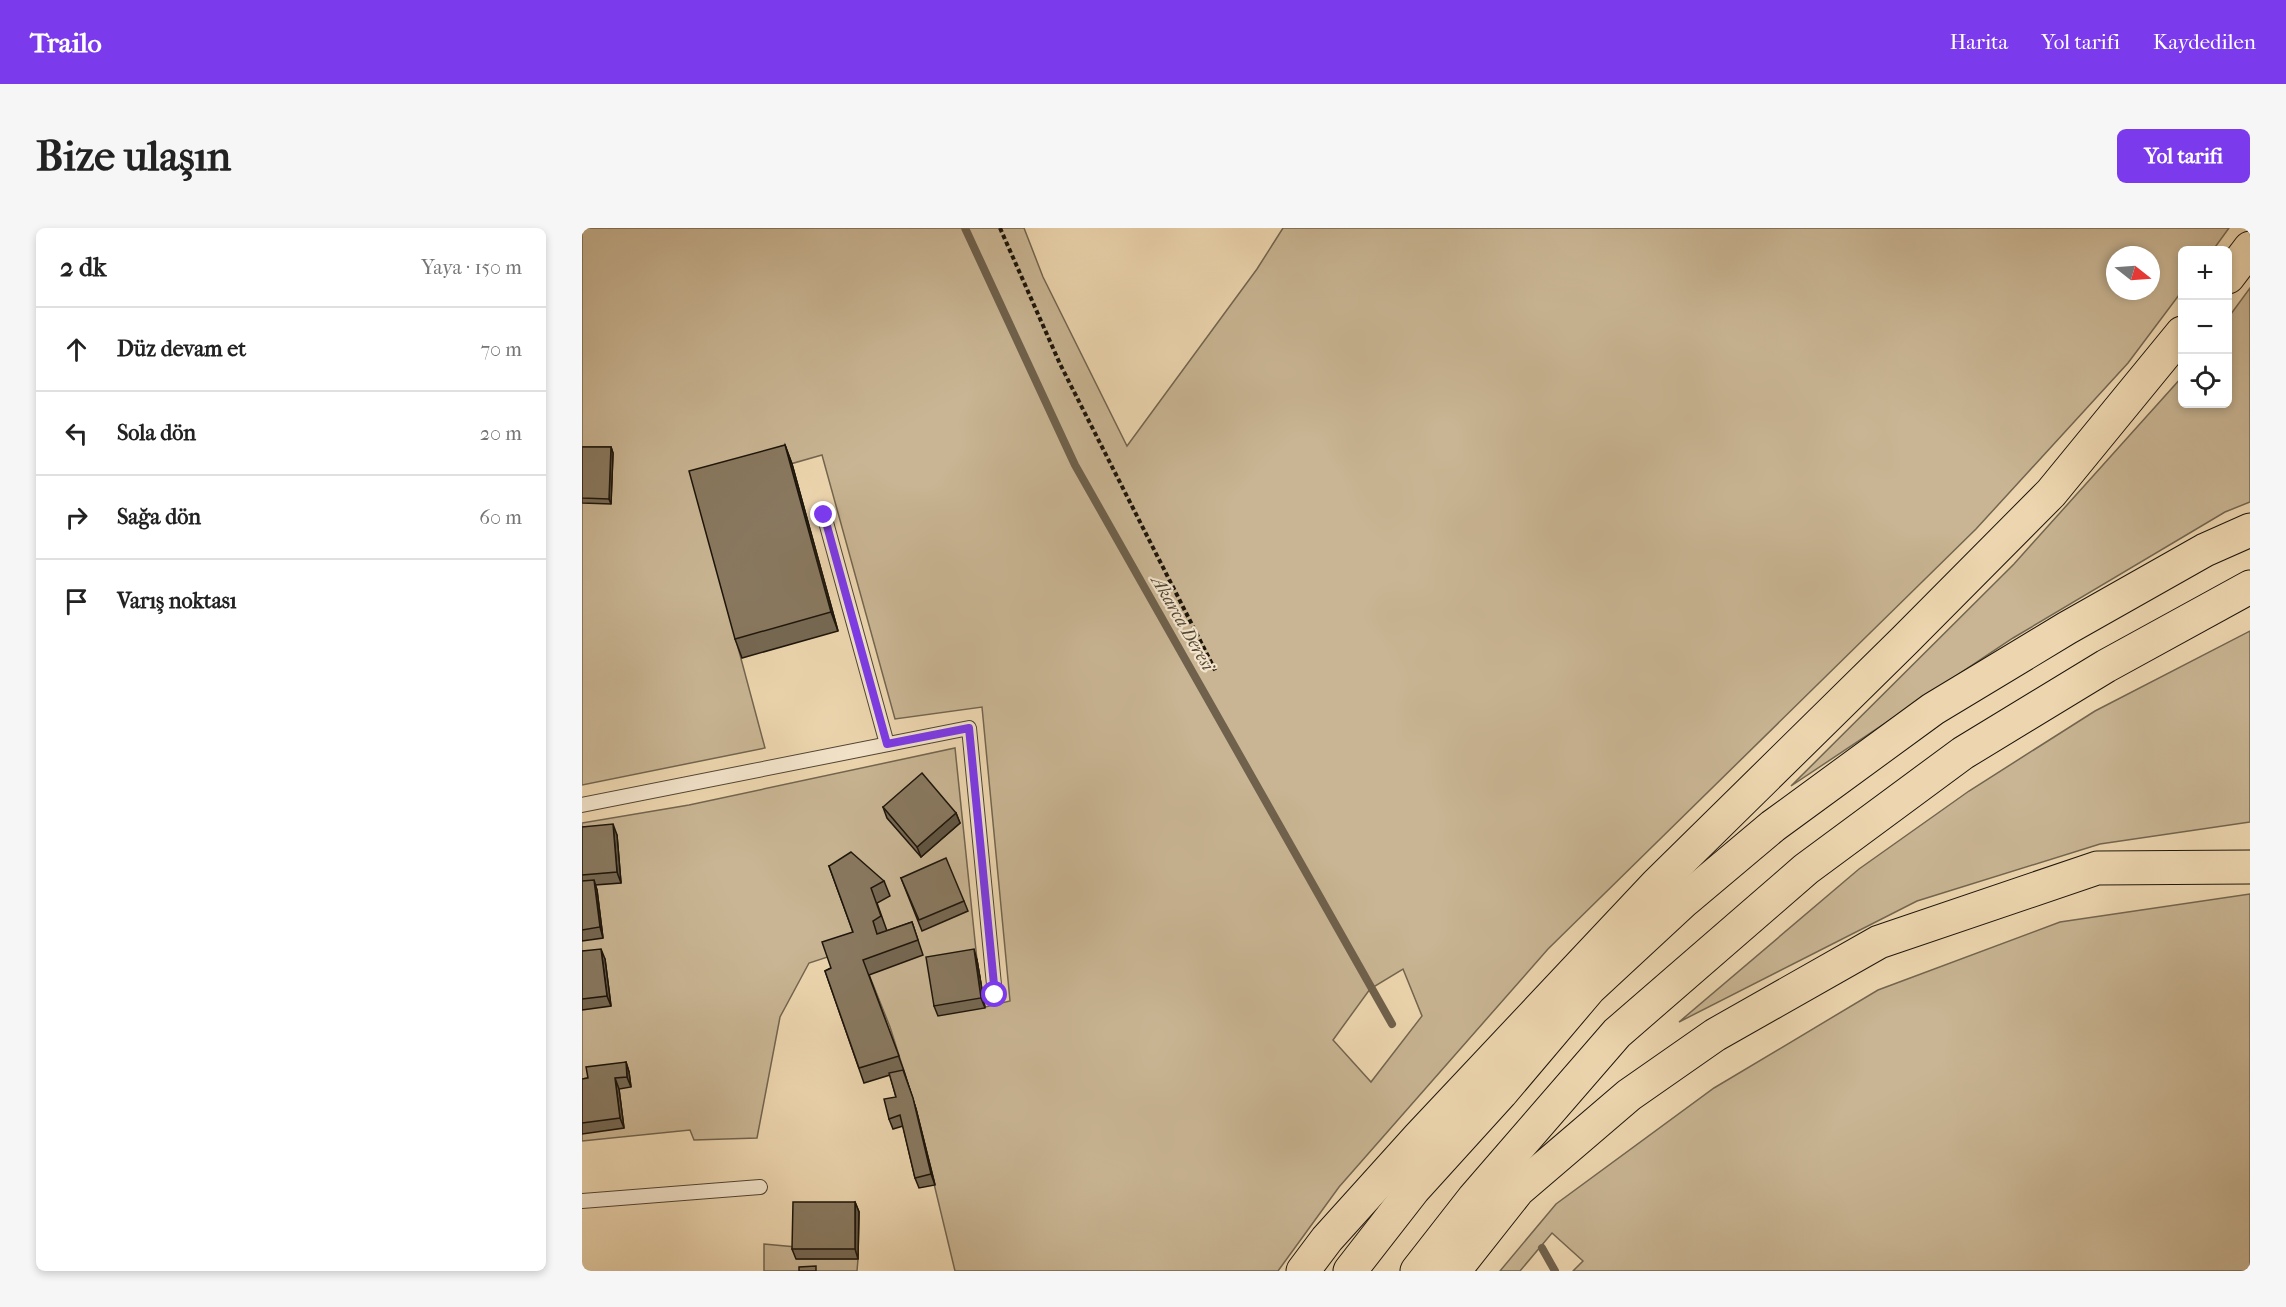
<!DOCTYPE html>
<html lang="tr">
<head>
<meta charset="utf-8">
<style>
	:root { --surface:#fff; --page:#f6f6f6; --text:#222; --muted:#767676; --line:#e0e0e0; --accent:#7c3aed }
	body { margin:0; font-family:"IM FELL French Canon",serif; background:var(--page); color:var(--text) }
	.controls { position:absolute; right:18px; top:18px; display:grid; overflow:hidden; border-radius:9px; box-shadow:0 3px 9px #0003 }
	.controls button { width:54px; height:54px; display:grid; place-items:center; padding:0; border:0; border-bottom:2px solid var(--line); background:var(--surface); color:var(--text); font:30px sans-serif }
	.compass { position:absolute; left:1524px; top:18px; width:54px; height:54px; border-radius:50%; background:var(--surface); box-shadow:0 3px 9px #0003; rotate:107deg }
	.stop { position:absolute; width:18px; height:18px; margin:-14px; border:4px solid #7c3aed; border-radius:50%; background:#fff }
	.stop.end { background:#7c3aed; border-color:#fff; box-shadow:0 2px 6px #0008 }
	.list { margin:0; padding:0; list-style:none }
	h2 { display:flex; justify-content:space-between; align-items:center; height:78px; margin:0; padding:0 24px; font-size:26px }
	h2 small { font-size:20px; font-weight:400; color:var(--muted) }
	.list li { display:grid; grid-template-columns:39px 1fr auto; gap:18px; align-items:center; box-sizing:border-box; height:84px; padding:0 24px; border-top:2px solid var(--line) }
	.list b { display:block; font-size:22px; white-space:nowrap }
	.list em { font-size:20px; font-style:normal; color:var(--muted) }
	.icon { flex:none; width:33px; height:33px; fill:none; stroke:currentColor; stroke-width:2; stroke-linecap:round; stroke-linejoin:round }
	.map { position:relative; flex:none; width:1668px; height:1043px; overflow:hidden; border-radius:9px }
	header { display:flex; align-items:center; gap:36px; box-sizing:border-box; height:84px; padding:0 30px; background:var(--accent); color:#fff }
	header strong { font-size:28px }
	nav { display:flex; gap:33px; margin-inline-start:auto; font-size:21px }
	.intro { display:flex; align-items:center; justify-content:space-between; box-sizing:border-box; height:144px; padding:0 36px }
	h1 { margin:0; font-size:42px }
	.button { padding:15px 27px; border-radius:9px; background:var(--accent); color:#fff; font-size:21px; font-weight:700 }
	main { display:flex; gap:36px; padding:0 36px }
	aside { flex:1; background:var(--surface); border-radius:9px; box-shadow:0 3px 9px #0003 }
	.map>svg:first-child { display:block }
	.green { fill:#c9b593; stroke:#72654f; stroke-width:1.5; fill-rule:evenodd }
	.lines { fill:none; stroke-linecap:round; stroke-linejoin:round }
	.stream { stroke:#6f614c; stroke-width:8 }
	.lane-casing { stroke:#504534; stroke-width:16 }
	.highway-casing { stroke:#1c150b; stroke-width:35 }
	.path { stroke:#1c150b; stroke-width:4; stroke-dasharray:4.5 3; stroke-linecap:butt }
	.lane { stroke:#f3e4cb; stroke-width:14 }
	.highway { stroke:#edd6af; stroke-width:33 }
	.wall { fill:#766853; stroke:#1c150b; stroke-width:1.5 }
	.shaded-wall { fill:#605543; stroke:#1c150b; stroke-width:1.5 }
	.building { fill:#897960; stroke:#1c150b; stroke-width:1.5 }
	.route { stroke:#7c3aed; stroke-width:8 }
	.labels { text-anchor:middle; stroke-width:4.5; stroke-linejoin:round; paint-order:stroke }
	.water-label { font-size:18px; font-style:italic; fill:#534836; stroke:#f3e4cb }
</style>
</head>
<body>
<header>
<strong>Trailo</strong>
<nav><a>Harita</a><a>Yol tarifi</a><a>Kaydedilen</a></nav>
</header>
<div class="intro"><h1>Bize ulaşın</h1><a class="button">Yol tarifi</a></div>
<main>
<aside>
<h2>2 dk<small>Yaya · 150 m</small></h2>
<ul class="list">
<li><svg class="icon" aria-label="ahead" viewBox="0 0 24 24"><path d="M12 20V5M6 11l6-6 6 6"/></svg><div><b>Düz devam et</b></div><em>70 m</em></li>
<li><svg class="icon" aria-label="left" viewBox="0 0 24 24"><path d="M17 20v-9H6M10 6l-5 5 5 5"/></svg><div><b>Sola dön</b></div><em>20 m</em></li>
<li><svg class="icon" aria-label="right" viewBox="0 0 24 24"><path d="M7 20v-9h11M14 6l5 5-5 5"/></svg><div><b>Sağa dön</b></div><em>60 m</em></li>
<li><svg class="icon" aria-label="arrive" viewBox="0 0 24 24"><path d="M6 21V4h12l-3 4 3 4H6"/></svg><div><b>Varış noktası</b></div></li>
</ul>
</aside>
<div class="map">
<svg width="1668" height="1043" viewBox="0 0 1668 1043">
	<rect width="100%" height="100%" fill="#edd6af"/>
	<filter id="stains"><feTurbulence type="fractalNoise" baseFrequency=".00333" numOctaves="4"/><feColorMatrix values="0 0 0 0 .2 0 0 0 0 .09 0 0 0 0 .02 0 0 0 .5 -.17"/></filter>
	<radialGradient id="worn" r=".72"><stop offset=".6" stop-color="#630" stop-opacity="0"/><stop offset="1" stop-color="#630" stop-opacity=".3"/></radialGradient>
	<g class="green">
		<path d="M0 0H442L461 49 545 218 675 41 701 0H1647L1631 22H1600V63L1546 135 1394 301 966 721 757 959 696 1043H373L334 881 308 799 276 719 227 735 198 789 175 910 112 912 108 902 0 913V595L107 577 373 520 395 732 403 779 428 773 400 479 313 491 240 227 114 263 183 520 0 557ZM1533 27H1569V63H1533ZM821 741 840 788 789 854 751 812 788 761Z"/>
		<path d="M1668 60V274L1643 284 1431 410 1209 558 1432 336 1600 149V176H1646V90Z"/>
		<path d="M1668 403V594L1518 616 1335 673 1097 794 1277 641 1387 563 1513 483Z"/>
		<path d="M1668 666V1043H991L1001 1033 970 1005 938 1043H918L974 976 1132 860 1296 762 1478 694Z"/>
		<path d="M182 1016 214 1019 215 1031H276L275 1043H182Z"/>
	</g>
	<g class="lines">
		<g class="stream">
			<path d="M383 0 493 237 810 796"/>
			<path d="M960 1020 973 1043"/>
		</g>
		<g class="lane-casing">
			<g id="lane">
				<path d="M242 287 305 516"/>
				<path d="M0 577 387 500 413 767"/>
				<path d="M0 973 178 959"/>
			</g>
		</g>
		<g class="highway-casing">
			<g id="highway">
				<path d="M1646 49 1668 20"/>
				<path d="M721 1043 745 1011 837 909 1074 657 1323 412 1469 265 1600 105"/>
				<path d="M768 1043 831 962 919 865 1007 761 1103 672 1191 598 1351 481 1485 400 1623 322 1668 302"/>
				<path d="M835 1043 892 970 1035 805 1224 641 1381 525 1524 438 1668 359"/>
				<path d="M872 1043 936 962 1047 867 1133 807 1297 714 1515 640 1668 639"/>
			</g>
		</g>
		<path class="path" d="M418 0 478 136 634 444"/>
		<use href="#lane" class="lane"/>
		<use href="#highway" class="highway"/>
	</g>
	<g class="wall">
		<path d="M203 217 210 236 256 403 160 430 153 411Z"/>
		<path d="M0 219H29L31 225 29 276 0 275Z"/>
		<path d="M301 579 374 585 378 595 339 629 305 590Z"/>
		<path d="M0 599 35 607 39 655 13 657 15 662 21 710 0 713Z"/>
		<path d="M247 638 302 653 308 668 295 675 305 703 330 694 341 727 287 747 322 843 334 881 353 957 337 960 333 950 321 898 311 901 307 891 314 869 308 847 282 855 243 743 249 740 271 704Z"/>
		<path d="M319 650 382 673 386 683 340 703Z"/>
		<path d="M0 723 23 731 29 778 0 782Z"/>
		<path d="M395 732 403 780 356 788 352 778Z"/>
		<path d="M44 834 47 844 49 859 37 861 42 900 0 906V851L6 850Z"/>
		<path d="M273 974 277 984 276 1031H214L210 1021Z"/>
	</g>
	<g class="shaded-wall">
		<path d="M203 217 210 236 256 403 249 384Z"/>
		<path d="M29 219 31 225 29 276 27 271Z"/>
		<path d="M374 585 378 595 339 629 335 619Z"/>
		<path d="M31 596 35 607 39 655 35 644Z"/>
		<path d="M12 652 15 662 21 710 18 699Z"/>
		<path d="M19 721 23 731 29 778 25 768Z"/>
		<path d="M392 721 395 732 403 780 399 770Z"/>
		<path d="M44 834 47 844 49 859 45 849Z"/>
		<path d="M321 842 334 881 353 957 349 946Z"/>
		<path d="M33 850 37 861 42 900 38 890Z"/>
		<path d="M273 974 277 984 276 1031 273 1021Z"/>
	</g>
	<g class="building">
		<path d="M203 217 249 384 153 411 107 243Z"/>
		<path d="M0 219H29L27 271 0 270Z"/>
		<path d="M340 545 374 585 335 619 301 579Z"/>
		<path d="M31 596 35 644 0 647V599Z"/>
		<path d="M269 624 302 653 289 660 299 688 291 693 295 706 330 694 336 712 281 732 317 828 277 840 243 743 249 740 240 714 271 704 247 638Z"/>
		<path d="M364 630 382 673 337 692 319 650Z"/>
		<path d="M12 652 18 699 0 702V653Z"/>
		<path d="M19 721 25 768 0 771V723Z"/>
		<path d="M392 721 399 770 352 778 344 729Z"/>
		<path d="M44 834 45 849 33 850 38 890 0 895V851L6 850 4 839Z"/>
		<path d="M321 842 331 870 349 946 333 950 318 887 307 891 302 871 314 869 307 845Z"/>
		<path d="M211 974H273V1021H210Z"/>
		<path d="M234 1038V1043H217V1039Z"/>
	</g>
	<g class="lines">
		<path class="route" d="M242 287 305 516 387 500 413 767"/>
	</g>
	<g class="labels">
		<g class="water-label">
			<text transform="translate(601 395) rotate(60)" y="6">Akarca Deresi</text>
		</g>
	</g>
	<rect width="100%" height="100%" filter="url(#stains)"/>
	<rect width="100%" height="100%" fill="url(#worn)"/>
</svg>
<div class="controls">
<button>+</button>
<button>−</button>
<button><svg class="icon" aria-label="locate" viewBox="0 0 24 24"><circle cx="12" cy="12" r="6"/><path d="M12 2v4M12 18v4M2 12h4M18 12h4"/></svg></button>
</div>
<svg class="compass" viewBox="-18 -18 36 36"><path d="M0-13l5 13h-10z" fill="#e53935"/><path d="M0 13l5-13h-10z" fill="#767676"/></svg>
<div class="stop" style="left:413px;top:767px"></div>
<div class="stop end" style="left:242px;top:287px"></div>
</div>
</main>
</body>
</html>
